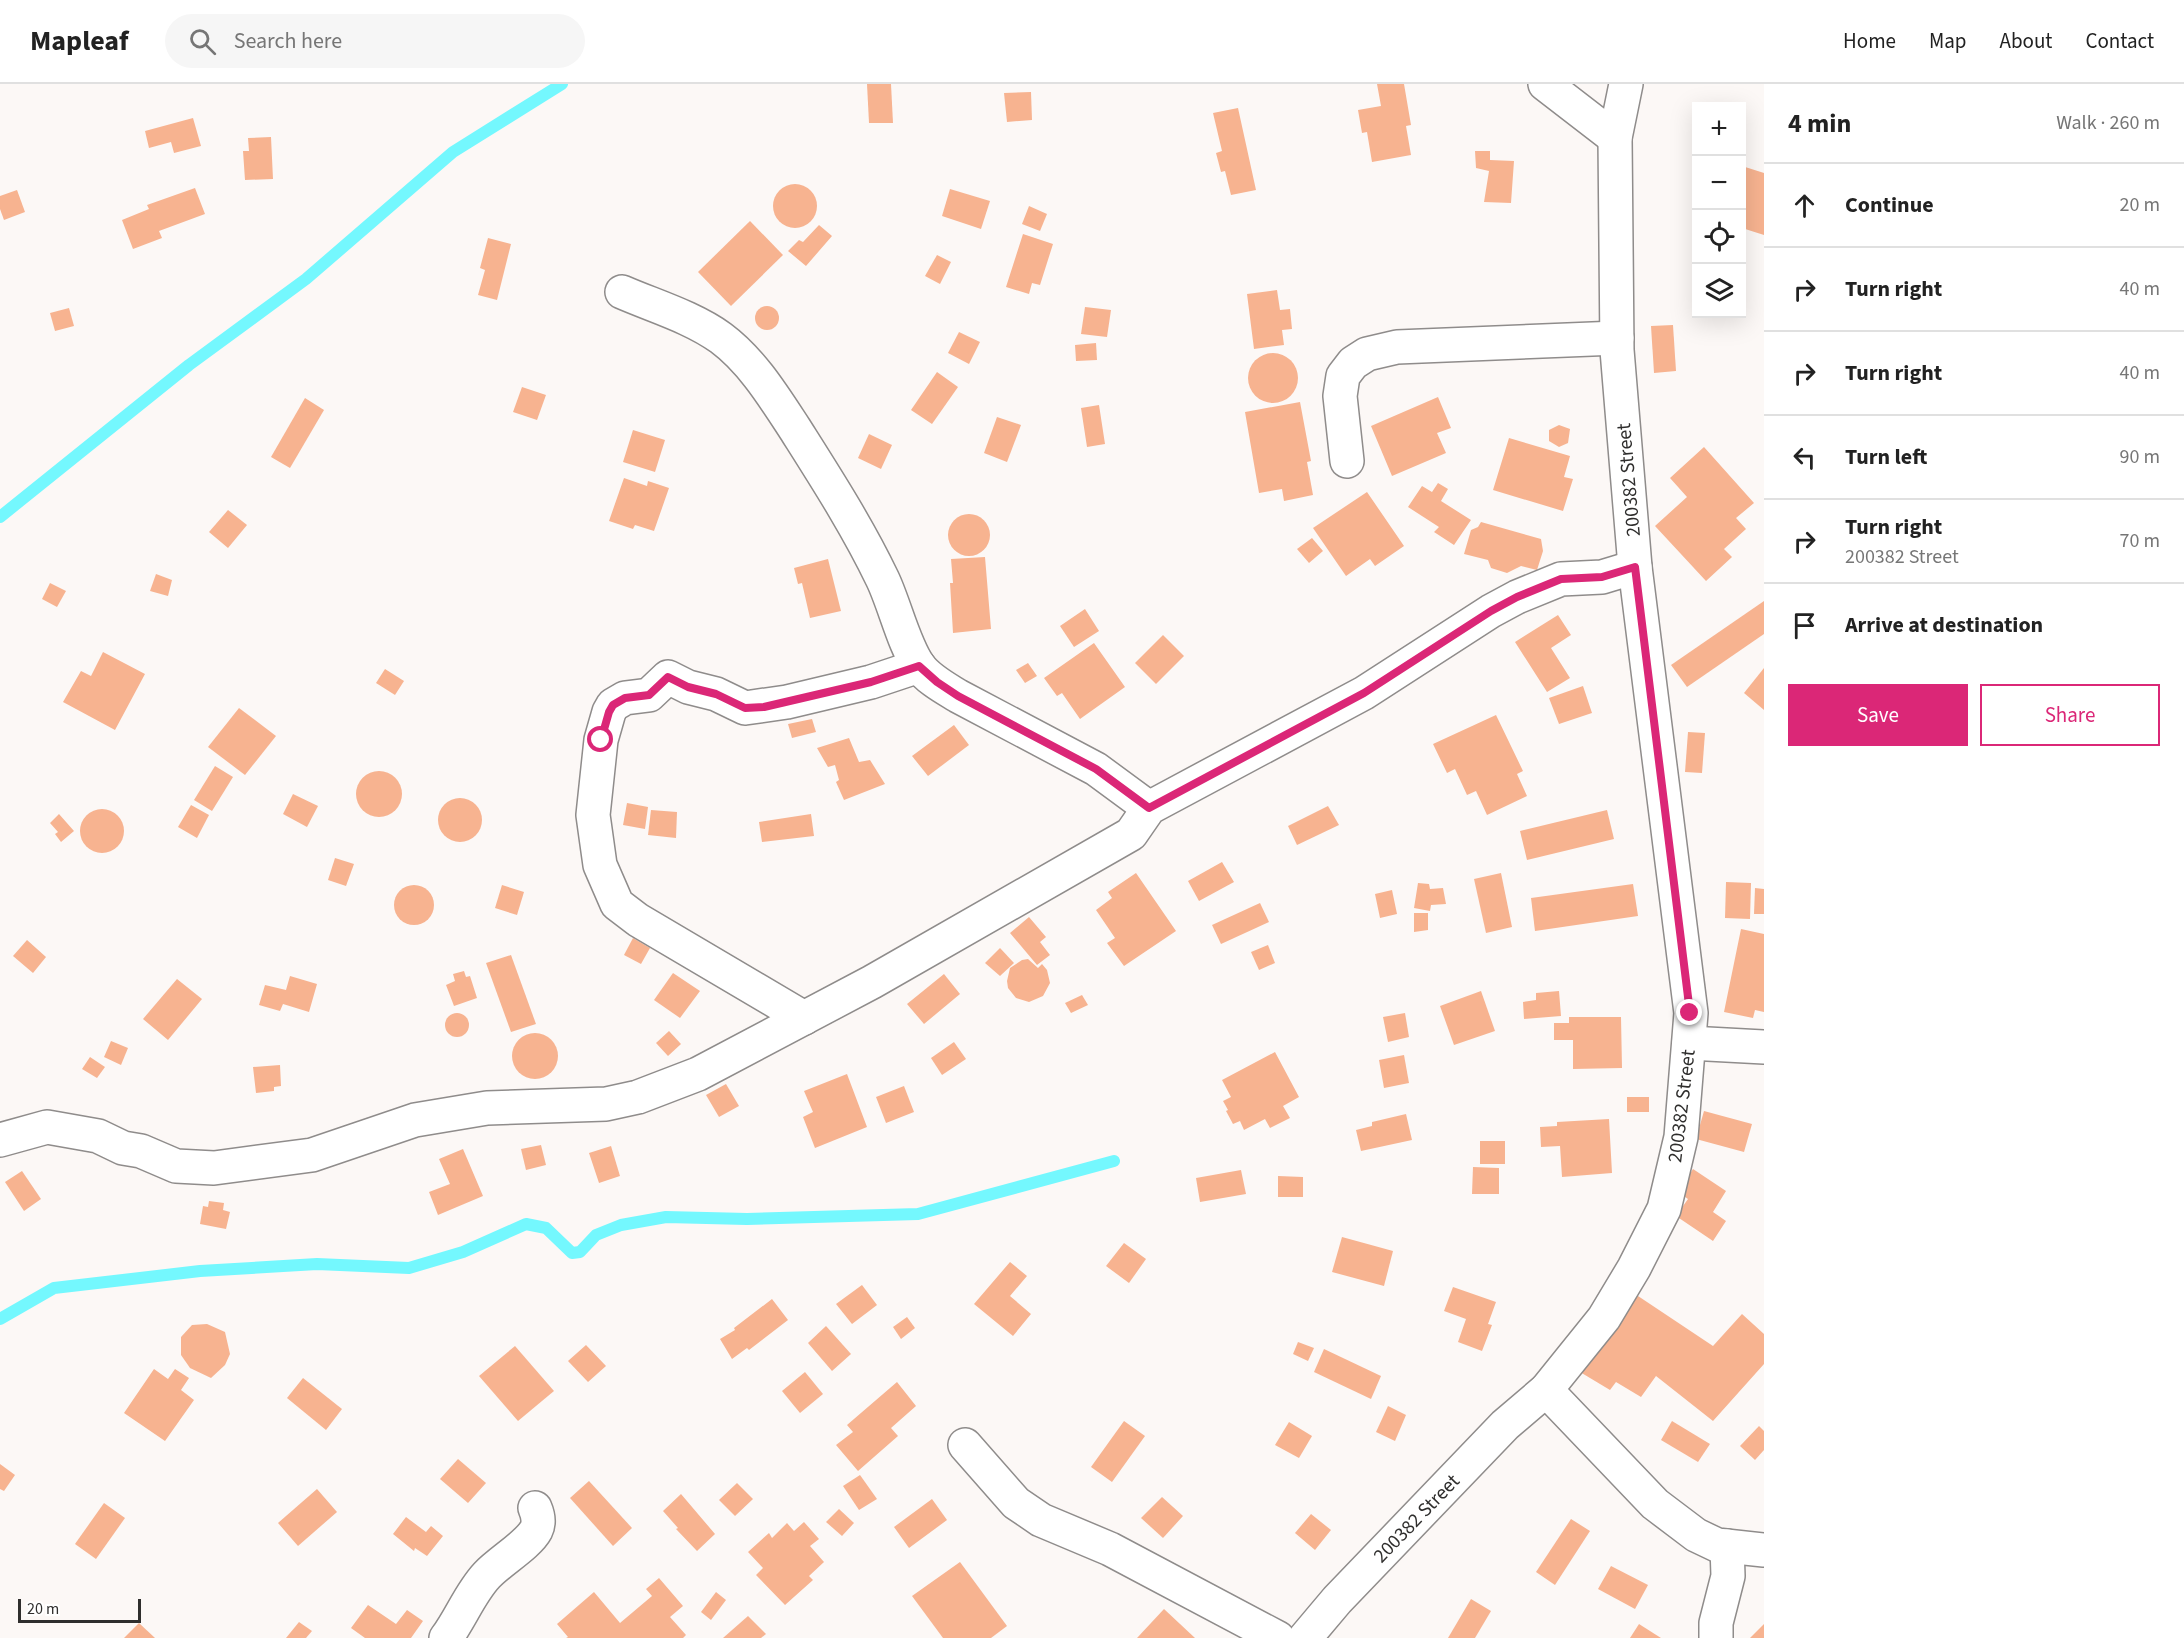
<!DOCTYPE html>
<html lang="en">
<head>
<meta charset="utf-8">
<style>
	:root { --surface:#fff; --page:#f6f6f6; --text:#222; --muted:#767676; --line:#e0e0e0; --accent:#db2777 }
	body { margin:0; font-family:"Source Sans 3",sans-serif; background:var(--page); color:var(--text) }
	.controls { position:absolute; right:18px; top:18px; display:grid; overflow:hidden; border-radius:0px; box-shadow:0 6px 24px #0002 }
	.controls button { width:54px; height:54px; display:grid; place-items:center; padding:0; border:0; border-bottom:2px solid var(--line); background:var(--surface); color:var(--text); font:30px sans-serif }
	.scale { position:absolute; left:18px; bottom:15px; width:123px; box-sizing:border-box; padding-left:6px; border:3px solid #2f2e2d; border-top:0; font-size:16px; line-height:21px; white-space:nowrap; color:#2f2e2d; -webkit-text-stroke:4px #fff; paint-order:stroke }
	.stop { position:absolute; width:18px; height:18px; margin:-14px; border:4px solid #db2777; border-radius:50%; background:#fff }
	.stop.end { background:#db2777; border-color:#fff; box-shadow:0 2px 6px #0008 }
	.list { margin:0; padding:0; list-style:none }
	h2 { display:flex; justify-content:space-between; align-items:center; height:78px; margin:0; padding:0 24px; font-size:26px }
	h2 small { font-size:20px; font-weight:400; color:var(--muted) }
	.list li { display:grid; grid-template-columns:39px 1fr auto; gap:18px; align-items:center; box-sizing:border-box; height:84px; padding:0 24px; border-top:2px solid var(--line) }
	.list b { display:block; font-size:22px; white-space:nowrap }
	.list p { margin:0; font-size:20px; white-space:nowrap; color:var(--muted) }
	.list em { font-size:20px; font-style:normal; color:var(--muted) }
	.actions { display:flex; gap:12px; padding:18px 24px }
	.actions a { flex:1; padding:14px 0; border:2px solid var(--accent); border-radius:0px; text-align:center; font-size:21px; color:var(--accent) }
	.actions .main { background:var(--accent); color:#fff }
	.icon { flex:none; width:33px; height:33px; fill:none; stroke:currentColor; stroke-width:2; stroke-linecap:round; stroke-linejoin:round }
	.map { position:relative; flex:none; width:1764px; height:1554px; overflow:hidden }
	header { display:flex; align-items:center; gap:36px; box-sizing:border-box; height:84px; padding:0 30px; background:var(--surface); border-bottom:2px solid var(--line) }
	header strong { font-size:28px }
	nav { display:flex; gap:33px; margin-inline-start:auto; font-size:21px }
	.search { width:420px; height:54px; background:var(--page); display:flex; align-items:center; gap:15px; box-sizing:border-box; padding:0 21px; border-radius:33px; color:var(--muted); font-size:22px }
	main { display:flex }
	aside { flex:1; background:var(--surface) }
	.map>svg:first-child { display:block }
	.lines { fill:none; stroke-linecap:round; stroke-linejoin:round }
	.stream { stroke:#74f8fe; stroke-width:12 }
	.building { fill:#f7b390 }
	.minor-casing { stroke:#8f8c8b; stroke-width:36 }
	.minor { stroke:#fff; stroke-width:33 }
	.route { stroke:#db2777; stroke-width:8 }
	.labels { text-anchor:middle; stroke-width:4.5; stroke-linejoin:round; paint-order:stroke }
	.street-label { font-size:20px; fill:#2f2e2d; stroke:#fff }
</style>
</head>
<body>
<header>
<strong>Mapleaf</strong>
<div class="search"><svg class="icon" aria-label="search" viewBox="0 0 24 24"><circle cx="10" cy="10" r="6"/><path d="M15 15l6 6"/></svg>Search here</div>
<nav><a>Home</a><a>Map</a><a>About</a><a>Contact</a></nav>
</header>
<main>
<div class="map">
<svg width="1764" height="1554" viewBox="0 0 1764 1554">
	<rect width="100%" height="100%" fill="#fcf8f6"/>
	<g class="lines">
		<g class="stream">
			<path d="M0 433 189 281 306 195 453 68 562 0"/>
			<path d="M0 1235 54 1204 200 1187 317 1180 409 1184 463 1168 526 1140 546 1144 572 1169 580 1168 596 1151 621 1141 666 1133 747 1135 918 1130 1114 1077"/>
		</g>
	</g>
	<g class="building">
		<path d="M867 0H891L893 39H869Z"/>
		<path d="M1377 0H1404L1411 41 1406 42 1411 71 1372 78 1367 48 1362 49 1358 26 1381 22Z"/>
		<path d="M1031 8 1032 36 1007 38 1004 9Z"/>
		<path d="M1238 24 1256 106 1231 111 1225 87 1221 88 1216 69 1222 67 1213 29Z"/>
		<path d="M193 34 201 62 174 69 171 58 149 64 145 47Z"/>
		<path d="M271 53 273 95 245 96 243 67H249L248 54Z"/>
		<path d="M1475 67H1490V76L1514 77 1511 119 1484 118 1489 87 1476 84Z"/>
		<path d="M1742 82 1764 89V151L1742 144Z"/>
		<circle cx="795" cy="122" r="22"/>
		<path d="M195 104 205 130 159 147 162 154 133 165 122 136 149 125 147 121Z"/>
		<path d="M950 105 990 117 981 145 942 132Z"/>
		<path d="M17 106 25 128 4 136 0 125V112Z"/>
		<path d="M1029 122 1047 130 1040 147 1022 140Z"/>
		<path d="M750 137 783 171 731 222 698 188Z"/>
		<path d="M819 141 832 152 806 182 788 167 799 156 803 158Z"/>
		<path d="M1023 150 1053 160 1040 201 1032 199 1029 210 1006 203Z"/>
		<path d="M488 154 511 160 497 216 478 211 485 186 480 184Z"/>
		<path d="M937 171 951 178 940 200 925 192Z"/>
		<path d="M1277 206 1280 226 1290 225 1292 245 1282 246 1284 261 1254 265 1247 210Z"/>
		<circle cx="767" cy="234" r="12"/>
		<path d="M1085 223 1111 226 1107 253 1081 250Z"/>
		<path d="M69 224 74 242 55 247 50 229Z"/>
		<path d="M1673 241 1676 287 1654 289 1651 242Z"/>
		<path d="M959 248 980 258 969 280 948 269Z"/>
		<path d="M1096 259 1097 276 1076 277 1075 261Z"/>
		<circle cx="1273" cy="294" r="25"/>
		<path d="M937 288 958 303 932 340 911 326Z"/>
		<path d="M522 303 546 311 537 336 513 328Z"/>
		<path d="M1438 313 1451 344 1437 349 1446 369 1392 392 1371 342Z"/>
		<path d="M305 314 324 326 290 384 271 373Z"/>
		<path d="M1300 318 1311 377 1307 378 1313 411 1284 417 1282 405 1259 409 1245 328Z"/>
		<path d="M1099 321 1105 360 1087 363 1081 324Z"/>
		<path d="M997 333 1021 341 1007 378 984 369Z"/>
		<path d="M1559 341 1570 345 1568 359 1559 363 1549 357V346Z"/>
		<path d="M633 346 665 356 655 388 623 378Z"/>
		<path d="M869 350 892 361 881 385 858 374Z"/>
		<path d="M1509 354 1570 372 1564 393 1573 395 1563 427 1493 406Z"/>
		<path d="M1704 363 1754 419 1736 434 1746 445 1724 465 1732 473 1706 497 1655 442 1687 413 1670 394Z"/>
		<path d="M624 394 647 402 648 397 669 404 654 447 635 441 633 445 609 437Z"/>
		<path d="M1438 399 1448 405 1441 417 1471 436 1454 461 1434 448 1439 443 1408 423 1422 402 1432 408Z"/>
		<path d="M1367 408 1404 462 1375 482 1370 475 1346 492 1313 444Z"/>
		<path d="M228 426 247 441 228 464 209 448Z"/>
		<circle cx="969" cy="451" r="21"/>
		<path d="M1481 438 1541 455 1543 467 1537 486 1521 482 1507 489 1491 484 1488 476 1464 470 1471 446 1478 443Z"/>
		<path d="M1312 454 1323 467 1309 479 1297 465Z"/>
		<path d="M985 473 991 545 953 549 950 499H953L951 475Z"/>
		<path d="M828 475 841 527 810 534 802 499 798 500 794 484Z"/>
		<path d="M156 490 172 496 168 512 150 507Z"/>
		<path d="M50 499 66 507 57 523 42 515Z"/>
		<path d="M1764 517V550L1687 603 1671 581Z"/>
		<path d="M1085 525 1099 547 1074 563 1060 542Z"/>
		<path d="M1558 531 1571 551 1551 564 1570 594 1547 608 1515 558Z"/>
		<path d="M1163 551 1184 572 1156 600 1135 579Z"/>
		<path d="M1094 559 1125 603 1080 635 1062 609 1057 612 1044 594Z"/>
		<path d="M103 568 145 590 115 646 63 618 81 587 91 592Z"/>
		<path d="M1028 579 1037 592 1025 599 1016 586Z"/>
		<path d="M1764 584V626L1744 609Z"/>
		<path d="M385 585 404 597 395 611 376 599Z"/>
		<path d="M1583 602 1592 629 1559 640 1549 614Z"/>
		<path d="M239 624 276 652 245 691 208 663Z"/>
		<path d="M1496 631 1523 687 1517 690 1527 712 1487 731 1476 707 1467 711 1455 685 1447 689 1433 660Z"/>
		<path d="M812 635 816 648 792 654 788 640Z"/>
		<path d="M954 641 969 661 928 692 912 672Z"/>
		<path d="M1688 648 1705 649 1702 689 1685 688Z"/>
		<path d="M849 654 859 678 870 676 885 700 844 716 836 698 839 696 835 681 828 683 817 664Z"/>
		<path d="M215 682 233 693 212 727 194 716Z"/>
		<circle cx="379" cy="710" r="23"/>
		<path d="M293 710 318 722 307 743 283 730Z"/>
		<circle cx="460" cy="736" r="22"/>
		<path d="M627 719 648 723 645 745 623 741Z"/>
		<path d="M191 721 209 731 197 754 178 743Z"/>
		<path d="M1328 722 1339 741 1297 761 1288 742Z"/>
		<circle cx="102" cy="747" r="22"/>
		<path d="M651 726 677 728 676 754 648 751Z"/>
		<path d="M1607 726 1614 755 1527 776 1520 747Z"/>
		<path d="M59 730 74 747 61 758 55 750 58 748 50 739Z"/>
		<path d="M811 730 814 752 762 758 759 738Z"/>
		<path d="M335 774 354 780 346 802 328 796Z"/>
		<path d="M1222 778 1234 798 1199 817 1188 797Z"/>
		<path d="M1136 789 1176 847 1124 882 1107 859 1115 854 1096 826 1112 814 1108 808Z"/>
		<path d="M1501 789 1512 843 1486 849 1474 795Z"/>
		<path d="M1726 798 1751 799 1750 835 1725 834Z"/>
		<path d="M1418 799 1429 800 1430 805 1443 804 1446 820 1431 821 1430 827 1414 824Z"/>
		<path d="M1633 800 1638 832 1535 847 1531 814Z"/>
		<path d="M502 801 524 808 517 831 495 824Z"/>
		<circle cx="414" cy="821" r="20"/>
		<path d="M1755 804 1764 805V830H1754Z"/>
		<path d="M1392 806 1397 830 1380 834 1375 810Z"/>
		<path d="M1260 819 1269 838 1221 860 1212 841Z"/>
		<path d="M1414 829H1428V846L1414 848Z"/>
		<path d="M1029 833 1046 853 1040 858 1050 871 1037 881 1010 849Z"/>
		<path d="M1741 845 1764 850V928L1755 926 1753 934 1724 928Z"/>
		<path d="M633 854 650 864 641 880 624 871Z"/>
		<path d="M27 856 46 873 33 889 13 872Z"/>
		<path d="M1268 861 1275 879 1259 886 1251 868Z"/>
		<path d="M1000 864 1014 879 1000 892 985 879Z"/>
		<path d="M511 871 536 940 511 948 486 879Z"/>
		<path d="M1028 875 1038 884 1042 880 1047 886 1050 899 1043 912 1029 918 1016 914 1008 904 1007 897 1010 884 1022 876Z"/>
		<path d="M464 887 466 893 470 892 477 914 454 922 446 901 455 897 453 890Z"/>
		<path d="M673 889 700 907 680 934 654 916Z"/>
		<path d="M944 890 960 910 924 940 907 920Z"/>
		<path d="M290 892 317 900 309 928 283 920 280 927 259 921 265 901 286 906Z"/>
		<path d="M177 895 202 915 168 956 143 935Z"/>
		<path d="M1481 907 1495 947 1454 961 1440 922Z"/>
		<path d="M1559 907 1561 932 1524 935 1523 918 1536 916V909Z"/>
		<path d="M1082 911 1088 921 1071 929 1065 919Z"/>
		<circle cx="457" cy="941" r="12"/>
		<path d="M1405 929 1409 953 1388 958 1383 933Z"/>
		<path d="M1569 933H1621L1622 984 1573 985V956H1554V939H1569Z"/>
		<path d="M669 947 681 960 668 972 656 959Z"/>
		<circle cx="535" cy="972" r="23"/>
		<path d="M111 957 128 964 121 981 104 973Z"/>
		<path d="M954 958 966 975 942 991 931 974Z"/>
		<path d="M1275 968 1299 1013 1283 1022 1290 1034 1270 1044 1265 1035 1244 1046 1240 1037 1233 1040 1226 1027 1228 1026 1223 1017 1231 1013 1222 996Z"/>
		<path d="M1404 971 1409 999 1384 1004 1379 976Z"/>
		<path d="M90 973 105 983 97 994 82 985Z"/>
		<path d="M280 981 281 1002 274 1003V1007L256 1009 253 983Z"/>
		<path d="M847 990 867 1043 815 1064 803 1033 813 1028 804 1007Z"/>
		<path d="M726 1000 739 1022 719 1033 706 1011Z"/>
		<path d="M904 1002 914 1028 886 1039 876 1013Z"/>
		<rect x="1627" y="1013" width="22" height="15"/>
		<path d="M1704 1027 1752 1040 1744 1068 1696 1055Z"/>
		<path d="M1406 1030 1412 1056 1361 1067 1356 1046 1372 1042V1038Z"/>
		<path d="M1609 1035 1612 1089 1562 1093 1560 1062 1541 1063 1540 1043 1557 1042V1038Z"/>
		<rect x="1480" y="1057" width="25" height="23"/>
		<path d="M541 1061 546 1081 526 1086 521 1065Z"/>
		<path d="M611 1062 620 1092 599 1099 589 1069Z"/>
		<path d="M463 1065 483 1112 438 1131 429 1108 450 1100 439 1075Z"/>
		<path d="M1473 1083 1499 1084V1110H1472Z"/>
		<path d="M1693 1085 1726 1107 1713 1128 1726 1137 1713 1157 1676 1132 1688 1115 1678 1108Z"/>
		<path d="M1241 1086 1246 1110 1200 1118 1196 1094Z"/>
		<path d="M22 1087 41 1115 24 1127 5 1098Z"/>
		<path d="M1278 1092 1303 1093V1113H1278Z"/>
		<path d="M209 1117 224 1119 223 1126 230 1128 226 1145 200 1140 203 1122 208 1123Z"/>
		<path d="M1342 1153 1393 1167 1384 1202 1332 1188Z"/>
		<path d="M1124 1159 1146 1175 1129 1199 1106 1182Z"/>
		<path d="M1010 1178 1027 1192 1010 1212 1031 1230 1013 1252 974 1220Z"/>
		<path d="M862 1201 877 1221 852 1240 836 1220Z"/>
		<path d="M1453 1203 1496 1218 1488 1240 1492 1241 1482 1267 1458 1258 1466 1235 1444 1227Z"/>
		<path d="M1635 1210 1713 1262 1742 1230 1764 1250V1280L1713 1337 1656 1292 1641 1313 1616 1298 1610 1306 1580 1288Z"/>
		<path d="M772 1215 788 1236 749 1266 747 1264 732 1275 720 1255 735 1246 734 1244Z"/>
		<path d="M907 1233 915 1244 901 1255 893 1243Z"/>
		<path d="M207 1240 225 1248 230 1270 225 1281 211 1294 190 1284 181 1271V1253L192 1241Z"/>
		<path d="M826 1242 851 1270 832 1287 808 1259Z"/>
		<path d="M1298 1258 1314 1264 1308 1277 1293 1270Z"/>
		<path d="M586 1261 606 1282 588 1298 568 1277Z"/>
		<path d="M515 1262 554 1307 518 1337 479 1292Z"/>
		<path d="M1324 1265 1381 1292 1371 1315 1314 1288Z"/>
		<path d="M154 1285 168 1295 175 1285 189 1294 181 1306 194 1316 165 1357 124 1329Z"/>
		<path d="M805 1288 823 1310 800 1329 782 1307Z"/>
		<path d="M303 1294 342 1325 326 1346 287 1314Z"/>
		<path d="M897 1298 916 1322 891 1344 898 1352 858 1387 836 1361 853 1348 847 1341Z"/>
		<path d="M1388 1322 1406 1331 1395 1357 1376 1348Z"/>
		<path d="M1124 1337 1145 1352 1112 1398 1091 1383Z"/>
		<path d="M1672 1337 1710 1360 1698 1378 1661 1356Z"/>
		<path d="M1289 1338 1312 1352 1299 1374 1275 1361Z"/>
		<path d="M1759 1342 1764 1347V1366L1755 1376 1740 1362Z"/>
		<path d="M458 1375 486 1399 468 1419 440 1395Z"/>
		<path d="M0 1380 15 1391 4 1407 0 1405Z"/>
		<path d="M860 1391 877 1415 859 1426 843 1402Z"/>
		<path d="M589 1397 632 1444 613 1462 570 1414Z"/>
		<path d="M737 1399 753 1415 735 1432 719 1416Z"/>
		<path d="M317 1405 337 1428 298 1462 278 1439Z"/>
		<path d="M681 1410 715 1450 697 1467 676 1445 678 1444 663 1427Z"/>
		<path d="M1162 1413 1183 1432 1163 1454 1141 1434Z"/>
		<path d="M932 1415 947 1436 909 1464 894 1443Z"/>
		<path d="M104 1419 125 1434 96 1475 75 1460Z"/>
		<path d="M839 1425 854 1439 842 1452 826 1438Z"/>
		<path d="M1311 1430 1331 1446 1315 1466 1295 1449Z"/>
		<path d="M406 1433 426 1448 431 1442 443 1452 427 1472 415 1464 414 1467 393 1450Z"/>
		<path d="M1571 1435 1590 1447 1555 1501 1536 1488Z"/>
		<path d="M804 1438 819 1455 810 1462 824 1478 809 1492 813 1496 785 1521 756 1491 763 1484 748 1468 769 1449 772 1454 787 1439 794 1447Z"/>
		<path d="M960 1478 1007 1542 991 1554H943L912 1512Z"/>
		<path d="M1611 1482 1648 1501 1635 1525 1598 1505Z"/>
		<path d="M659 1494 683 1522 670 1533 686 1551 683 1554H566L568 1553 557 1540 594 1508 620 1539 652 1512 646 1505Z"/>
		<path d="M716 1508 726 1516 711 1536 701 1528Z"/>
		<path d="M1471 1515 1491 1527 1475 1554H1448Z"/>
		<path d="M368 1521 396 1540 407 1526 423 1537 411 1554H365L351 1544Z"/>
		<path d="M1164 1525 1195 1554H1137Z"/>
		<path d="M748 1532 766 1550 761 1554H723Z"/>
		<path d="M299 1538 312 1547 306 1554H286Z"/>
		<path d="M139 1539 155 1554H124Z"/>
		<path d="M1639 1540 1661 1554H1630Z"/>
		<path d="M1764 1540V1554H1750Z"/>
	</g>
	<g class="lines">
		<g class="minor-casing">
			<g id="minor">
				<path d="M1545 0 1615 54"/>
				<path d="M622 208C654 222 692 233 721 254 752 277 774 313 795 345 826 394 857 442 882 494 894 518 904 562 919 582 928 595 945 604 958 612L1096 685 1149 724"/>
				<path d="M1347 377 1340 312 1343 292 1353 279 1367 270 1397 263 1617 254"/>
				<path d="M804 934 638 836 617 820 600 781 593 731 601 656 609 628 613 621 625 614 649 611 668 593 688 603 716 610 745 624 787 618 871 598 919 582"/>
				<path d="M1689 959 1764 963"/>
				<path d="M0 1056 47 1043 98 1052 123 1064 141 1067 176 1082 214 1084 312 1071 415 1036 487 1024 606 1020 638 1013 698 990 872 898 1131 750 1149 724 1364 609 1491 527 1517 513 1561 495 1602 493 1635 483"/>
				<path d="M1546 1306 1655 1420 1696 1451 1717 1461 1764 1466"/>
				<path d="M965 1361 1016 1419 1041 1436 1110 1465 1278 1554"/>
				<path d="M446 1554C461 1534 470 1509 487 1491 500 1477 528 1461 536 1446 540 1438 538 1431 535 1424"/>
				<path d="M1305 1554 1337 1516 1505 1341 1546 1306 1604 1234 1634 1184 1664 1125 1681 1053 1691 929 1635 483 1617 266 1615 54 1626 0"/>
				<path d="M1716 1554V1539L1728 1492 1727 1462"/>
			</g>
		</g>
		<use href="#minor" class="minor"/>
	</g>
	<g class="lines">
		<path class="route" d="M601 656 609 628 613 621 625 614 649 611 668 593 688 603 716 610 745 624 764 623 871 598 919 582 937 598 958 612 1096 685 1149 724 1364 609 1491 527 1517 513 1561 495 1602 493 1635 483 1690 929"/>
	</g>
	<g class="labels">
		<g class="street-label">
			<text transform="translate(1628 396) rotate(-95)" y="7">200382 Street</text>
			<text transform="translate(1681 1022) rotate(-83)" y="7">200382 Street</text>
			<text transform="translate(1416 1434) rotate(-46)" y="7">200382 Street</text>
		</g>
	</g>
</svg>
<div class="controls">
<button>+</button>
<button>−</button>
<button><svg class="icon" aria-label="locate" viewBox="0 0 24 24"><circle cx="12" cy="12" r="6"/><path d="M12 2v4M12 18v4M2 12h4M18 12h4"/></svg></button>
<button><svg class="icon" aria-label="layers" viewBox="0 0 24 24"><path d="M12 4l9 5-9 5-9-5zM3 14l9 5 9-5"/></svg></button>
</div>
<div class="scale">20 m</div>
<div class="stop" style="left:601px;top:656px"></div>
<div class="stop end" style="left:1690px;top:929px"></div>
</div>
<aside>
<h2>4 min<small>Walk · 260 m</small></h2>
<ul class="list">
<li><svg class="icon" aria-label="ahead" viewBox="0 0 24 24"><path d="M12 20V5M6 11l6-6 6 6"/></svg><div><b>Continue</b></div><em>20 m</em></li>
<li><svg class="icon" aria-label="right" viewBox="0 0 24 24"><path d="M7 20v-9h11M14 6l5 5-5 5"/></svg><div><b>Turn right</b></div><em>40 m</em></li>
<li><svg class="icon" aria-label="right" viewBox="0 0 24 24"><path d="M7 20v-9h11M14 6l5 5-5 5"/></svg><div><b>Turn right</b></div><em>40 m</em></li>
<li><svg class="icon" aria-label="left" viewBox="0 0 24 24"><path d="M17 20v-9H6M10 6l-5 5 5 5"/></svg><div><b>Turn left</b></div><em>90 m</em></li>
<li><svg class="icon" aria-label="right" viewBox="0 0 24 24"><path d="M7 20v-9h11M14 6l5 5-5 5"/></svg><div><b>Turn right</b><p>200382 Street</p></div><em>70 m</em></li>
<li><svg class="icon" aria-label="arrive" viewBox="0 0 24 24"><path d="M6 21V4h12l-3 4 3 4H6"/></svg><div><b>Arrive at destination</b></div></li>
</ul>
<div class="actions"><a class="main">Save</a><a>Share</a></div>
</aside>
</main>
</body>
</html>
